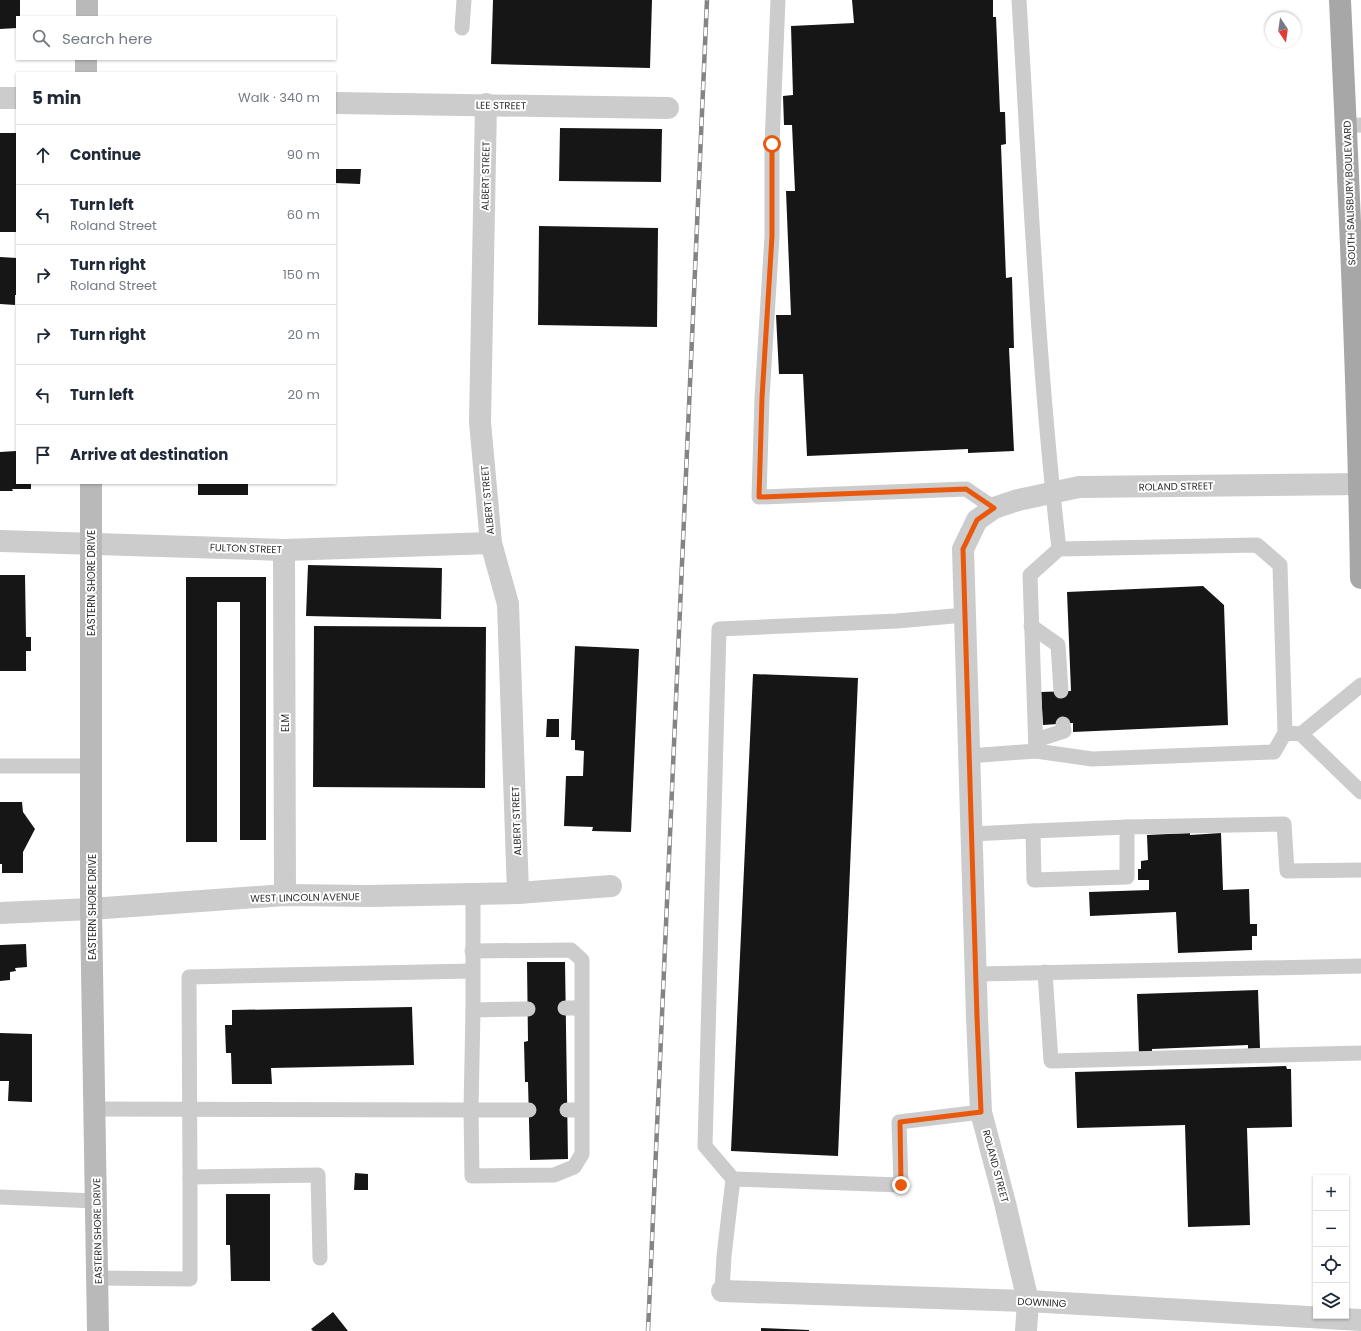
<!DOCTYPE html>
<html lang="en">
<head>
<meta charset="utf-8">
<style>
	:root { --surface:#fff; --page:#f6f6f7; --text:#1f2937; --muted:#747a83; --line:#e0e1e3 }
	body { margin:0; font-family:Poppins,sans-serif; background:var(--page); color:var(--text) }
	.controls { position:absolute; right:12px; bottom:12px; display:grid; overflow:hidden; border-radius:0px; box-shadow:0 1px 3px #0004 }
	.controls button { width:36px; height:36px; display:grid; place-items:center; padding:0; border:0; border-bottom:1px solid var(--line); background:var(--surface); color:var(--text); font:20px sans-serif }
	.compass { position:absolute; left:1265px; top:12px; width:36px; height:36px; border-radius:50%; background:var(--surface); box-shadow:0 1px 3px #0004; rotate:167deg }
	.stop { position:absolute; width:12px; height:12px; margin:-9px; border:3px solid #ea580c; border-radius:50%; background:#fff }
	.stop.end { background:#ea580c; border-color:#fff; box-shadow:0 1px 4px #0008 }
	.list { margin:0; padding:0; list-style:none }
	h2 { display:flex; justify-content:space-between; align-items:center; height:52px; margin:0; padding:0 16px; font-size:17px }
	h2 small { font-size:13px; font-weight:400; color:var(--muted) }
	.list li { display:grid; grid-template-columns:26px 1fr auto; gap:12px; align-items:center; box-sizing:border-box; height:60px; padding:0 16px; border-top:1px solid var(--line) }
	.list b { display:block; font-size:15px; white-space:nowrap }
	.list p { margin:0; font-size:13px; white-space:nowrap; color:var(--muted) }
	.list em { font-size:13px; font-style:normal; color:var(--muted) }
	.icon { flex:none; width:22px; height:22px; fill:none; stroke:currentColor; stroke-width:2; stroke-linecap:round; stroke-linejoin:round }
	.map { position:relative; flex:none; width:1361px; height:1331px; overflow:hidden }
	.search { position:absolute; background:var(--surface); box-shadow:0 1px 3px #0004; left:16px; top:16px; width:320px; height:44px; display:flex; align-items:center; gap:10px; box-sizing:border-box; padding:0 14px; border-radius:0px; color:var(--muted); font-size:15px }
	.panel { position:absolute; background:var(--surface); box-shadow:0 1px 3px #0004; left:16px; top:72px; width:320px; height:412px; border-radius:0px }
	.map>svg:first-child { display:block }
	.building { fill:#161616 }
	.lines { fill:none; stroke-linecap:round; stroke-linejoin:round }
	.lane { stroke:#ccc; stroke-width:15 }
	.street { stroke:#ccc; stroke-width:22 }
	.secondary { stroke:#b9b9b9; stroke-width:22 }
	.primary { stroke:#a7a7a7; stroke-width:22 }
	.rail-casing { stroke:#848484; stroke-width:4.5 }
	.rail { stroke:#fff; stroke-width:3; stroke-dasharray:9; stroke-linecap:butt }
	.route { stroke:#ea580c; stroke-width:5 }
	.labels { text-anchor:middle; stroke-width:4; stroke-linejoin:round; paint-order:stroke }
	.street-label { font-size:10px; fill:#2f2f2f; stroke:#fff }
</style>
</head>
<body>
<div class="map">
<svg width="1361" height="1331" viewBox="0 0 1361 1331">
	<rect width="100%" height="100%" fill="#fff"/>
	<g class="building">
		<path d="M0 0H20V17H17V28L0 29Z"/>
		<path d="M493 0H652L650 68 491 64Z"/>
		<path d="M852 0H993V17H996L1000 112H1005L1006 144 1001 145 1006 278 1012 277 1014 348H1009L1014 451 968 453V449L807 456 803 374H779L776 315H791L786 191H795L792 125H784L783 96 793 95 791 26 854 23Z"/>
		<path d="M560 128 662 129 661 182 559 181Z"/>
		<rect x="0" y="133" width="17" height="99"/>
		<path d="M335 169H361L360 184 335 183Z"/>
		<path d="M539 226 658 228 657 327 538 325Z"/>
		<path d="M0 257 17 258V295H15V305L0 304Z"/>
		<path d="M16 451 17 483H31V489H12L13 491H0V452Z"/>
		<rect x="198" y="483" width="50" height="12"/>
		<path d="M308 565 442 568 441 619 306 616Z"/>
		<path d="M0 575H25L26 637H31V651H26V671H0Z"/>
		<path d="M186 577H266V840H240V602H217V842H186Z"/>
		<path d="M1203 586 1224 605 1228 725 1073 732V723L1043 725 1041 692 1071 691 1067 592Z"/>
		<path d="M314 626 486 627 485 788 313 787Z"/>
		<path d="M575 646 639 649 631 832 592 831 593 827 564 826 566 776H583L584 751 575 750V740H571Z"/>
		<path d="M753 674 858 678 838 1156 731 1151Z"/>
		<path d="M547 719H559V737H546Z"/>
		<path d="M0 802H22L23 812 35 829 23 852V873H2V864H0Z"/>
		<path d="M1190 833V835L1221 833 1223 890 1249 889 1250 924H1257V936H1252V950L1178 953 1176 912 1090 916 1089 892 1149 890V880H1138V869H1141V861L1148 860 1147 835Z"/>
		<path d="M26 944 27 967 15 968 16 971 10 972V980L0 981V945Z"/>
		<path d="M527 962H565L568 1159 530 1160 528 1082H525L524 1042 528 1041Z"/>
		<path d="M1258 990 1260 1048 1248 1049V1045L1152 1049V1055H1139L1137 994Z"/>
		<path d="M412 1007 414 1065 271 1068 272 1084H232L231 1053H226L225 1025H232V1010Z"/>
		<path d="M0 1033 32 1034V1102L8 1101 9 1081H0Z"/>
		<path d="M1286 1066 1287 1069H1291L1292 1127 1247 1128 1250 1225 1188 1227 1185 1125 1077 1128 1075 1072Z"/>
		<path d="M355 1173 368 1174V1190H354Z"/>
		<path d="M226 1194H270V1281H231L230 1245H226Z"/>
		<path d="M333 1312 348 1331H313L311 1329Z"/>
		<path d="M761 1328 809 1330V1331H761Z"/>
	</g>
	<g class="lines">
		<g class="lane">
			<path d="M778 0 772 144V236L762 398 759 497 966 489 994 508"/>
			<path d="M1019 0C1030 183 1038 367 1059 549"/>
			<path d="M462 28 464 0"/>
			<path d="M1346 126 1361 125"/>
			<path d="M1031 626 1058 645 1061 691"/>
			<path d="M1285 733 1280 565 1257 545 1059 549 1030 575 1036 751 1092 759 1274 752 1285 733 1301 734 1361 792"/>
			<path d="M1301 734 1361 685"/>
			<path d="M1036 740 1064 731 1063 724"/>
			<path d="M969 756 1036 751"/>
			<path d="M0 766H91"/>
			<path d="M1033 831 1127 827"/>
			<path d="M971 834 1033 831 1034 880 1127 877V827L1284 824 1287 871 1361 870"/>
			<path d="M472 951 571 950 582 960V1154L574 1167 554 1175 472 1176 471 1110H529"/>
			<path d="M1045 972 1051 1061 1361 1053"/>
			<path d="M976 974 1361 966"/>
			<path d="M565 1008H582"/>
			<path d="M473 1010 528 1009"/>
			<path d="M94 1109 471 1110 473 1010V894"/>
			<path d="M567 1110H581"/>
			<path d="M733 1179 705 1146 719 629 897 621 965 615"/>
			<path d="M0 1197 96 1201"/>
			<path d="M320 1258 318 1175 190 1177 189 977 472 971"/>
			<path d="M97 1278 190 1279V1177"/>
			<path d="M722 1291 724 1256 733 1179 901 1185 899 1122 981 1112"/>
		</g>
		<g class="street">
			<path d="M0 98H17"/>
			<path d="M335 103 668 108"/>
			<path d="M486 104 480 422 491 543 508 604 518 893"/>
			<path d="M0 541 284 550 491 543"/>
			<path d="M284 550 285 895"/>
			<path d="M0 913 91 909 285 895 369 896 518 893 611 886"/>
			<path d="M722 1291 1028 1301 1361 1320"/>
			<path d="M1026 1331 1028 1301 1005 1203 981 1112 977 1017 963 549 977 520 994 508 1018 500 1079 487 1361 484"/>
		</g>
		<g class="secondary">
			<path d="M87 17V0"/>
			<path d="M86 73V59"/>
			<path d="M91 483V909L98 1331"/>
		</g>
		<path class="primary" d="M1340 0C1349 193 1358 386 1361 578"/>
		<g class="rail-casing">
			<path id="rail" d="M648 1331 707 0"/>
		</g>
		<use href="#rail" class="rail"/>
	</g>
	<g class="lines">
		<path class="route" d="M772 144V236L762 398 759 497 966 489 994 508 977 520 963 549 977 1017 981 1112 900 1122 901 1185"/>
	</g>
	<g class="labels">
		<g class="street-label">
			<text transform="translate(501 105) rotate(1)" y="4">LEE STREET</text>
			<text transform="translate(485 176) rotate(-89)" y="4">ALBERT STREET</text>
			<text transform="translate(1349 193) rotate(-92)" y="4">SOUTH SALISBURY BOULEVARD</text>
			<text transform="translate(1176 486) rotate(-1)" y="4">ROLAND STREET</text>
			<text transform="translate(487 500) rotate(-95)" y="4">ALBERT STREET</text>
			<text transform="translate(246 548) rotate(2)" y="4">FULTON STREET</text>
			<text transform="translate(91 583) rotate(-90)" y="4">EASTERN SHORE DRIVE</text>
			<text transform="translate(285 723) rotate(-90)" y="4">ELM</text>
			<text transform="translate(516 821) rotate(-92)" y="4">ALBERT STREET</text>
			<text transform="translate(305 897) rotate(-1)" y="4">WEST LINCOLN AVENUE</text>
			<text transform="translate(92 907) rotate(-90)" y="4">EASTERN SHORE DRIVE</text>
			<text transform="translate(996 1166) rotate(75)" y="4">ROLAND STREET</text>
			<text transform="translate(97 1231) rotate(-91)" y="4">EASTERN SHORE DRIVE</text>
			<text transform="translate(1042 1302) rotate(3)" y="4">DOWNING</text>
		</g>
	</g>
</svg>
<div class="controls">
<button>+</button>
<button>−</button>
<button><svg class="icon" aria-label="locate" viewBox="0 0 24 24"><circle cx="12" cy="12" r="6"/><path d="M12 2v4M12 18v4M2 12h4M18 12h4"/></svg></button>
<button><svg class="icon" aria-label="layers" viewBox="0 0 24 24"><path d="M12 4l9 5-9 5-9-5zM3 14l9 5 9-5"/></svg></button>
</div>
<svg class="compass" viewBox="-18 -18 36 36"><path d="M0-13l5 13h-10z" fill="#e53935"/><path d="M0 13l5-13h-10z" fill="#747a83"/></svg>
<div class="stop" style="left:772px;top:144px"></div>
<div class="stop end" style="left:901px;top:1185px"></div>
<div class="search"><svg class="icon" aria-label="search" viewBox="0 0 24 24"><circle cx="10" cy="10" r="6"/><path d="M15 15l6 6"/></svg>Search here</div>
<section class="panel">
<h2>5 min<small>Walk · 340 m</small></h2>
<ul class="list">
<li><svg class="icon" aria-label="ahead" viewBox="0 0 24 24"><path d="M12 20V5M6 11l6-6 6 6"/></svg><div><b>Continue</b></div><em>90 m</em></li>
<li><svg class="icon" aria-label="left" viewBox="0 0 24 24"><path d="M17 20v-9H6M10 6l-5 5 5 5"/></svg><div><b>Turn left</b><p>Roland Street</p></div><em>60 m</em></li>
<li><svg class="icon" aria-label="right" viewBox="0 0 24 24"><path d="M7 20v-9h11M14 6l5 5-5 5"/></svg><div><b>Turn right</b><p>Roland Street</p></div><em>150 m</em></li>
<li><svg class="icon" aria-label="right" viewBox="0 0 24 24"><path d="M7 20v-9h11M14 6l5 5-5 5"/></svg><div><b>Turn right</b></div><em>20 m</em></li>
<li><svg class="icon" aria-label="left" viewBox="0 0 24 24"><path d="M17 20v-9H6M10 6l-5 5 5 5"/></svg><div><b>Turn left</b></div><em>20 m</em></li>
<li><svg class="icon" aria-label="arrive" viewBox="0 0 24 24"><path d="M6 21V4h12l-3 4 3 4H6"/></svg><div><b>Arrive at destination</b></div></li>
</ul>
</section>
</div>
</body>
</html>
